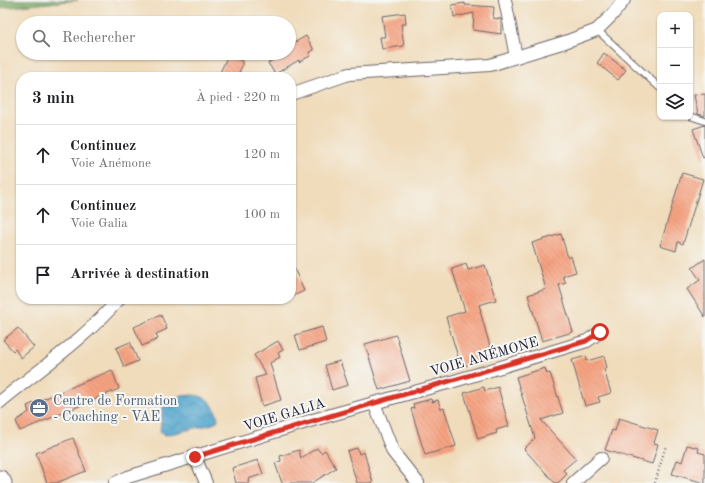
<!DOCTYPE html>
<html lang="fr">
<head>
<meta charset="utf-8">
<style>
	:root { --surface:#fff; --page:#f2f2f2; --text:#202124; --muted:#757577; --line:#e0e0e0 }
	body { margin:0; font-family:"Old Standard TT",serif; background:var(--page); color:var(--text) }
	.controls { position:absolute; right:12px; top:12px; display:grid; overflow:hidden; border-radius:8px; box-shadow:0 1px 3px #0004 }
	.controls button { width:36px; height:36px; display:grid; place-items:center; padding:0; border:0; border-bottom:1px solid var(--line); background:var(--surface); color:var(--text); font:20px sans-serif }
	.stop { position:absolute; width:12px; height:12px; margin:-9px; border:3px solid #d93025; border-radius:50%; background:#fff }
	.stop.end { background:#d93025; border-color:#fff; box-shadow:0 1px 4px #0008 }
	.list { margin:0; padding:0; list-style:none }
	h2 { display:flex; justify-content:space-between; align-items:center; height:52px; margin:0; padding:0 16px; font-size:17px }
	h2 small { font-size:13px; font-weight:400; color:var(--muted) }
	.list li { display:grid; grid-template-columns:26px 1fr auto; gap:12px; align-items:center; box-sizing:border-box; height:60px; padding:0 16px; border-top:1px solid var(--line) }
	.list b { display:block; font-size:15px; white-space:nowrap }
	.list p { margin:0; font-size:13px; white-space:nowrap; color:var(--muted) }
	.list em { font-size:13px; font-style:normal; color:var(--muted) }
	.icon { flex:none; width:22px; height:22px; fill:none; stroke:currentColor; stroke-width:2; stroke-linecap:round; stroke-linejoin:round }
	.map { position:relative; flex:none; width:705px; height:483px; overflow:hidden }
	.search { position:absolute; background:var(--surface); box-shadow:0 1px 3px #0004; left:16px; top:16px; width:280px; height:44px; display:flex; align-items:center; gap:10px; box-sizing:border-box; padding:0 14px; border-radius:22px; color:var(--muted); font-size:15px }
	.panel { position:absolute; background:var(--surface); box-shadow:0 1px 3px #0004; left:16px; top:72px; width:280px; height:232px; border-radius:16px }
	.map>svg:first-child { display:block }
	.forest { fill:url(#forest-crowns); stroke:#526a54 }
	.water { fill:url(#water-waves); stroke:#3a6484 }
	.building { fill:url(#building-back-hatch) }
	.lines { fill:none; stroke-linecap:round; stroke-linejoin:round }
	.lane-casing { stroke:#6a6367; stroke-width:8 }
	.street-casing { stroke:#6a6367; stroke-width:14 }
	.primary-casing { stroke:#6a6367; stroke-width:21 }
	.path { stroke:#6a6367; stroke-width:2.5; stroke-dasharray:1 3; stroke-linecap:butt }
	.lane { stroke:#fff; stroke-width:6 }
	.street { stroke:#fff; stroke-width:12 }
	.primary { stroke:#fff; stroke-width:19 }
	.route { stroke:#d93025; stroke-width:5 }
	.labels { text-anchor:middle; stroke-width:4; stroke-linejoin:round; paint-order:stroke }
	.street-label { font-size:14px; fill:#22223b; stroke:#f6f6f2 }
	.service-label { font-size:14px; fill:#4e5e75; stroke:#f6f6f2; text-anchor:start }
</style>
</head>
<body>
<div class="map">
<svg width="705" height="483" viewBox="0 0 705 483">
	<defs>
		<pattern id="forest-crowns" width="20" height="18" patternUnits="userSpaceOnUse"><rect width="20" height="18" fill="#83b26c"/><path d="M2 6a3 3 0 1 1 6 0M12 15a3 3 0 1 1 6 0" fill="none" stroke="#6b905a"/></pattern>
		<pattern id="water-waves" width="16" height="10" patternUnits="userSpaceOnUse"><rect width="16" height="10" fill="#51a5cd"/><path d="M0 5q4-4 8 0t8 0" fill="none" stroke="#4386a8"/></pattern>
		<pattern id="building-back-hatch" width="6" height="6" patternUnits="userSpaceOnUse"><rect width="6" height="6" fill="#f6a381"/><path d="M-1 5l2 2M0 0l6 6M5-1l2 2" fill="none" stroke="#d38c70"/></pattern>
	</defs>
	<rect width="100%" height="100%" fill="#f6f6f2"/>
	<filter id="ink" filterUnits="userSpaceOnUse"><feTurbulence type="fractalNoise" baseFrequency=".025" numOctaves="2"/><feDisplacementMap in="SourceGraphic" scale="8" xChannelSelector="R" yChannelSelector="G"/><feConvolveMatrix kernelMatrix="1 2 1 2 8 2 1 2 1" color-interpolation-filters="sRGB"/></filter>
	<filter id="wash" filterUnits="userSpaceOnUse"><feTurbulence type="fractalNoise" baseFrequency=".012" numOctaves="4" result="noise"/><feDisplacementMap in="SourceGraphic" scale="16" xChannelSelector="R" yChannelSelector="G"/><feGaussianBlur stdDeviation="0.9" result="paint"/><feColorMatrix in="noise" values="0 0 0 0 0 0 0 0 0 0 0 0 0 0 0 0 0 1.4 0 .05"/><feComposite in="paint" operator="in"/></filter>
	<g filter="url(#wash)">
		<rect width="100%" height="100%" fill="#f0dbba"/>
		<path class="forest" d="M0 0H78L0 8Z"/>
		<path class="water" d="M179 396C185 396 193 394 199 396 210 398 217 410 218 420L213 424 166 435 162 434 160 431 163 407Z"/>
		<g id="blocks">
			<g class="building">
				<path d="M465 3V5L494 7 493 18 501 19V34L473 30 474 13 454 17 452 5Z"/>
				<path d="M405 13 406 24H401L404 46 382 49 380 37H385L382 16Z"/>
				<path d="M306 36 314 50 309 52 310 56 299 62V60L275 74 268 63 273 60 272 58 281 53H289V48L291 47 290 45Z"/>
				<path d="M604 53 626 70 618 80 597 63Z"/>
				<path d="M228 55 242 61V66L237 77H218Z"/>
				<path d="M705 94V116L698 114 694 95Z"/>
				<path d="M705 125V157L703 158 693 129Z"/>
				<path d="M682 173 703 179 683 244 678 242 676 251 660 246Z"/>
				<path d="M561 234 568 258 571 256 576 272 563 276 566 283 559 285 573 332 542 341 528 295 546 289 532 243Z"/>
				<path d="M705 259V317L687 289 700 280 692 268Z"/>
				<path d="M291 261 304 291 291 297Z"/>
				<path d="M466 264 468 270 485 265 496 300 479 305 481 311H480L493 357 461 367 446 317 465 311 452 269Z"/>
				<path d="M161 315 167 329 156 334 158 339 142 346 134 327Z"/>
				<path d="M322 327 326 342 300 350 295 335Z"/>
				<path d="M18 328 34 347 21 358 15 349 13 351 3 340Z"/>
				<path d="M396 335 410 381 379 390 365 344Z"/>
				<path d="M278 341 283 350 278 353 280 357 270 363 281 400 262 406 255 378 266 375 254 355Z"/>
				<path d="M130 342 138 361 124 367 116 348Z"/>
				<path d="M586 356 587 361 604 356 607 368 604 369 611 393 598 397 600 402 585 406 572 360Z"/>
				<path d="M340 361 348 385 332 390 325 365Z"/>
				<path d="M545 368 547 374 550 373 563 413 541 420 576 459 563 470 567 474 558 483H555L524 449 535 438 516 377Z"/>
				<path d="M112 370 119 389 20 431 16 421 29 412 27 406Z"/>
				<path d="M484 387 485 391 498 387 509 426 496 430 497 433 478 439 464 393Z"/>
				<path d="M431 399 432 402 438 400 441 409 444 408 456 446 425 455 411 409 414 408 413 404Z"/>
				<path d="M619 418 658 430 654 443 658 444 652 464 605 450 612 430 615 431Z"/>
				<path d="M73 438 86 471 56 483H47L36 453Z"/>
				<path d="M687 445 699 448 698 452 705 454V483L672 474 677 460 682 462Z"/>
				<path d="M317 448 321 453 325 450 336 468 312 483H282L275 463 281 461 280 456 299 450 301 458Z"/>
				<path d="M357 448 359 454 364 452 373 483H357L347 451Z"/>
				<path d="M258 460 263 474 248 479 249 483H236L232 468Z"/>
			</g>
		</g>
	</g>
	<g filter="url(#ink)">
		<use href="#blocks" fill-opacity="0" stroke="#6a6367" stroke-width="1"/>
		<g class="lines">
			<g class="lane-casing">
				<g id="lane">
					<path d="M597 30 660 88"/>
					<path d="M690 116 705 121"/>
				</g>
			</g>
			<g class="street-casing">
				<g id="street">
					<path d="M505 0 516 57"/>
					<path d="M291 94 349 74 490 65 565 42 597 30 612 15 624 0"/>
					<path d="M0 402C40 369 86 338 119 299"/>
					<path d="M374 403 451 382 587 341 600 332"/>
					<path d="M195 457 206 483"/>
					<path d="M115 483 128 477 313 420 374 403 393 452 418 483"/>
					<path d="M573 483 601 458"/>
				</g>
			</g>
			<g class="primary-casing">
				<path id="primary" d="M0 480 2 483"/>
			</g>
			<path class="path" d="M655 483 666 445"/>
			<use href="#lane" class="lane"/>
			<use href="#street" class="street"/>
			<use href="#primary" class="primary"/>
		</g>
	</g>
	<g class="lines" filter="url(#ink)">
		<path class="route" d="M195 457C325 416 456 380 586 341L600 332"/>
	</g>
	<defs>
		<g id="office-disc" transform="scale(1)"><circle r="9.5" fill="#5c6f8a" stroke="#f6f6f2"/><path d="M-6-3h4V-5.5h4V-3h4V5H-6ZM-1-4.5V-3h2v-1.5ZM-6 0V1H6V0Z" fill="#fff"/></g>
	</defs>
	<g fill-rule="evenodd">
		<use href="#office-disc" x="39" y="408"/>
	</g>
	<g class="labels">
		<g class="street-label">
			<text transform="translate(484 356) rotate(-16)" y="5">VOIE ANÉMONE</text>
			<text transform="translate(284 414) rotate(-17)" y="5">VOIE GALIA</text>
		</g>
		<g class="service-label">
			<text x="53" y="405">Centre de Formation<tspan x="53" dy="16">- Coaching - VAE</tspan></text>
		</g>
	</g>
</svg>
<div class="controls">
<button>+</button>
<button>−</button>
<button><svg class="icon" aria-label="layers" viewBox="0 0 24 24"><path d="M12 4l9 5-9 5-9-5zM3 14l9 5 9-5"/></svg></button>
</div>
<div class="stop" style="left:600px;top:332px"></div>
<div class="stop end" style="left:195px;top:457px"></div>
<div class="search"><svg class="icon" aria-label="search" viewBox="0 0 24 24"><circle cx="10" cy="10" r="6"/><path d="M15 15l6 6"/></svg>Rechercher</div>
<section class="panel">
<h2>3 min<small>À pied · 220 m</small></h2>
<ul class="list">
<li><svg class="icon" aria-label="ahead" viewBox="0 0 24 24"><path d="M12 20V5M6 11l6-6 6 6"/></svg><div><b>Continuez</b><p>Voie Anémone</p></div><em>120 m</em></li>
<li><svg class="icon" aria-label="ahead" viewBox="0 0 24 24"><path d="M12 20V5M6 11l6-6 6 6"/></svg><div><b>Continuez</b><p>Voie Galia</p></div><em>100 m</em></li>
<li><svg class="icon" aria-label="arrive" viewBox="0 0 24 24"><path d="M6 21V4h12l-3 4 3 4H6"/></svg><div><b>Arrivée à destination</b></div></li>
</ul>
</section>
</div>
</body>
</html>
